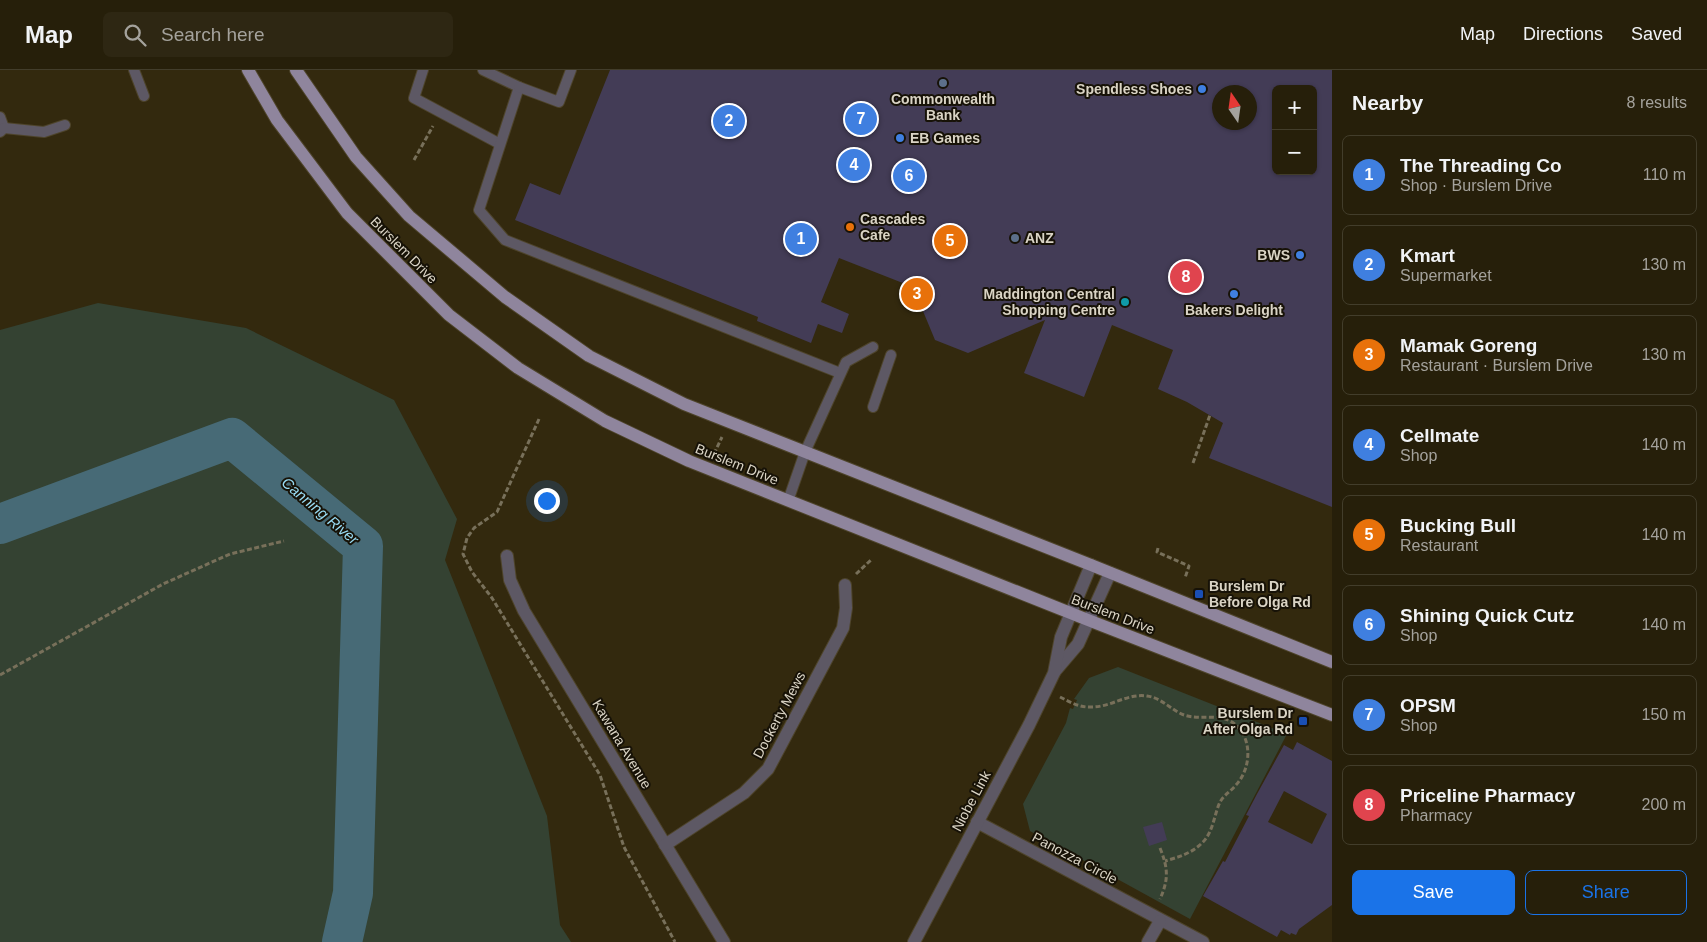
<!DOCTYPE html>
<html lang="en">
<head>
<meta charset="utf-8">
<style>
	:root { --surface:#261f0a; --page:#2e2713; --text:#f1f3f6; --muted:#a4a29c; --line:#423d2b; --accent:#1a73e8 }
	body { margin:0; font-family:Helvetica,sans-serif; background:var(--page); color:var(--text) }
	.controls { position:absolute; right:15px; top:15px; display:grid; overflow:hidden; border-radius:8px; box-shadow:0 1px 4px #0004 }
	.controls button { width:45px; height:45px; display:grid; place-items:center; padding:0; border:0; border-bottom:1px solid var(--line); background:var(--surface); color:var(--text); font:25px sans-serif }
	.compass { position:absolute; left:1212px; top:15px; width:45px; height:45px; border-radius:50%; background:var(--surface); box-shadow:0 1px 4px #0004; rotate:347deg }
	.you { position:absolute; left:546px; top:430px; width:18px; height:18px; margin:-12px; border:4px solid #fff; border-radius:50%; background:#1a73e8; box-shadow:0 0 0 8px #1a73e833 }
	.badge { display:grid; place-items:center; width:32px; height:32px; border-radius:50%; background:var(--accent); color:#fff; font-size:16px; font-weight:700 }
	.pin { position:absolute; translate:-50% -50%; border:2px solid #fff; box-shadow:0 1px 5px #0006 }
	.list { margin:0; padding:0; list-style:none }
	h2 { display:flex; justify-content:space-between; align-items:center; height:65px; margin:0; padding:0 20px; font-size:21px }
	h2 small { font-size:16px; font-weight:400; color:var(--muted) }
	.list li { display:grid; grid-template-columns:32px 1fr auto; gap:15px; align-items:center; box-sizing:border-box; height:80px; margin:0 10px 10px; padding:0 10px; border:1px solid var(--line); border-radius:8px }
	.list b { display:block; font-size:19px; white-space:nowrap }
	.list p { margin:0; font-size:16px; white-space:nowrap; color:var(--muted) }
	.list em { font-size:16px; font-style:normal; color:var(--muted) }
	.actions { display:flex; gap:10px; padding:15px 20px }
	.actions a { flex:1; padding:11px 0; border:1px solid var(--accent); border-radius:8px; text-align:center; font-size:18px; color:var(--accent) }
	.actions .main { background:var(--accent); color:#fff }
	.icon { flex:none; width:28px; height:28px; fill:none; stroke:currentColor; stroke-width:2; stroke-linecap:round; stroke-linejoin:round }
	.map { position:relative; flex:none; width:1332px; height:872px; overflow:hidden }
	header { display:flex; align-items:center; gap:30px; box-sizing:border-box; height:70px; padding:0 25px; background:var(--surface); border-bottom:1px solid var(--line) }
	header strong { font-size:24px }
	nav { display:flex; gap:28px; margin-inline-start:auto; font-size:18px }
	.search { width:350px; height:45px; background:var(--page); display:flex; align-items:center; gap:12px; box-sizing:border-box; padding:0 18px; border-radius:8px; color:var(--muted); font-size:19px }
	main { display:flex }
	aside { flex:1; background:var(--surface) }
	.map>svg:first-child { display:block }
	.green { fill:#344232 }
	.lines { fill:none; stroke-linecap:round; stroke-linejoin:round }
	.river { stroke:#476a76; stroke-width:40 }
	.building { fill:#433c56; fill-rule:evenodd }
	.service-casing { stroke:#4e442b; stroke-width:12 }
	.minor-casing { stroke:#4e442b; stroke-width:14 }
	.primary-casing { stroke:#4e442b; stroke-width:14 }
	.path { stroke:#78705a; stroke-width:3; stroke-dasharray:5 2.5; stroke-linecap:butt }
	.service { stroke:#5d5864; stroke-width:10 }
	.minor { stroke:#5d5864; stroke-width:12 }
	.primary { stroke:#8f859d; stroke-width:12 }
	.service-dot { fill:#5c6f8a; stroke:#171207; stroke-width:2 }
	.shop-dot { fill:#3f7fe0; stroke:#171207; stroke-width:2 }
	.food-dot { fill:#e8710a; stroke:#171207; stroke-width:2 }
	.culture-dot { fill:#0f9aa8; stroke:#171207; stroke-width:2 }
	.transit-dot { fill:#1a4fb4; stroke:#171207; stroke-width:2 }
	.labels { text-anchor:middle; stroke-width:4; stroke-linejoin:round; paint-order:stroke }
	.poi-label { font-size:14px; font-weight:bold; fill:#dad4c5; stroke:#171207; text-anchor:end }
	.street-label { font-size:14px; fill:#dad4c5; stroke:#171207 }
	.water-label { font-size:15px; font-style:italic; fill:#98dbf3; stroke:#171207 }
</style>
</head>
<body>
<header>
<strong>Map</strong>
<div class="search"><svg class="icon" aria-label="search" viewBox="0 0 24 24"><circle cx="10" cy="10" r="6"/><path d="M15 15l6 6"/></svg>Search here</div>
<nav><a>Map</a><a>Directions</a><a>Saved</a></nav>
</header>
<main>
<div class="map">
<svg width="1332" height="872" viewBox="0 0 1332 872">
	<rect width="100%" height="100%" fill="#33290e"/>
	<g class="green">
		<path d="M98 233 246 258 394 330 457 449 445 490 547 746 560 855 571 872H0V260Z"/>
		<path d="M1118 597 1287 664 1190 849 1030 761 1023 734 1066 653 1070 638 1073 639 1077 630 1074 629 1089 608Z"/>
	</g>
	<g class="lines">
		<path class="river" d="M0 454 232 368 363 476 353 823 342 872"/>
	</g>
	<g class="building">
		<path d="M610 0H1332V437L1209 388 1223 353 1187 332 1158 319 1173 280 1112 255 1084 327 1024 303 1045 250 968 283 935 270 913 217 839 188 821 232 849 244 842 263 818 254 811 273 757 251 758 247 515 150 530 113 560 125ZM1276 19H1313V101H1276ZM1220 22H1250V52H1220Z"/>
		<path d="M1297 672 1332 691V835L1299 859 1296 865 1291 863 1290 865 1281 860 1277 867 1203 826 1223 791 1225 792 1249 746 1246 745 1257 724 1284 675 1293 680ZM1284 721 1327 744 1312 774 1268 752Z"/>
		<path d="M1162 752 1167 770 1149 776 1143 757Z"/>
	</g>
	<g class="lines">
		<g class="service-casing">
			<g id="service">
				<path d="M134 0 144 26"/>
				<path d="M423 0 414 28 500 74"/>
				<path d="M483 0 519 17 479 140 505 170 840 303"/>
				<path d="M519 17 559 32 571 0"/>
				<path d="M0 47 4 58 0 62"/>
				<path d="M4 58 44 62 65 55"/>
				<path d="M873 337 891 285"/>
				<path d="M788 431 805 382 846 292 873 277"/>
			</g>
		</g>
		<g class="minor-casing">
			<g id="minor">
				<path d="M507 486 510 510 524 541 724 872"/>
				<path d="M1055 601 1078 574 1110 503"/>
				<path d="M977 752 1203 872"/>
				<path d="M665 775 744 723 768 699 843 558 846 538 845 515"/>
				<path d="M914 872 1029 655 1054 603 1061 567 1091 495"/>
				<path d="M1148 872 1160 851"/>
			</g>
		</g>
		<g class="primary-casing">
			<g id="primary">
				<path d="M248 0 277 50 347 143 449 245 518 298 605 351 689 391 1088 550 1332 645"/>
				<path d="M296 0 356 87 409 146 505 227 589 286 684 334 1091 495 1332 592"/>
			</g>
		</g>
		<g class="path">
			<path d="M414 90 433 56"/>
			<path d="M539 349 497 442 474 458 467 468 463 484 472 502 492 528 600 705 624 777 675 872"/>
			<path d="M714 384 722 367"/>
			<path d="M1193 393 1210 345"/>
			<path d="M1158 478 1157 482 1189 496 1185 508"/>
			<path d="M856 504 872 489"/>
			<path d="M0 605 163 514 230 484 284 471"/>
			<path d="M1060 627C1070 632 1080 638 1092 637 1111 637 1128 623 1147 626 1162 628 1171 640 1184 645 1202 651 1223 641 1238 657 1253 673 1250 701 1235 716 1230 722 1224 725 1220 732 1214 745 1213 763 1202 773 1192 783 1179 787 1165 791"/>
			<path d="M1160 778C1168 798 1169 809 1160 829"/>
		</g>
		<use href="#service" class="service"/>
		<use href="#minor" class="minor"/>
		<use href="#primary" class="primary"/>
	</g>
	<g class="service-dot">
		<circle cx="943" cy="13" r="5"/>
		<circle cx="1015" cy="168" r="5"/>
	</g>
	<g class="shop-dot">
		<circle cx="1202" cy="19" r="5"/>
		<circle cx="900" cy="68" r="5"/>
		<circle cx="1300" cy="185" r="5"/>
		<circle cx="1234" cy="224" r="5"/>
	</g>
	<circle class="food-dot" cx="850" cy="157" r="5"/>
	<circle class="culture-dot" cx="1125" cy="232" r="5"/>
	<g class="transit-dot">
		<rect x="1194" y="519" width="10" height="10" rx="2.5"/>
		<rect x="1298" y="646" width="10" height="10" rx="2.5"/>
	</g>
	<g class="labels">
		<g class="poi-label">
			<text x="1192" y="24">Spendless Shoes</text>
			<text x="943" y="34" text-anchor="middle">Commonwealth<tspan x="943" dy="16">Bank</tspan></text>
			<text x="910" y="73" text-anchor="start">EB Games</text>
			<text x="860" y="154" text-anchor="start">Cascades<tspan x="860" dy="16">Cafe</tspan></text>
			<text x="1025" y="173" text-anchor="start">ANZ</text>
			<text x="1290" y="190">BWS</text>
			<text x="1115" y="229">Maddington Central<tspan x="1115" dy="16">Shopping Centre</tspan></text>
			<text x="1234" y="245" text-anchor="middle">Bakers Delight</text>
			<text x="1209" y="521" text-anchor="start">Burslem Dr<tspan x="1209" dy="16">Before Olga Rd</tspan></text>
			<text x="1293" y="648">Burslem Dr<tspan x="1293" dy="16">After Olga Rd</tspan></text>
		</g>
		<g class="street-label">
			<text transform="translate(404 180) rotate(45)" y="5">Burslem Drive</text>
			<text transform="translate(737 394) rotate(22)" y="5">Burslem Drive</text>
			<text transform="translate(1113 544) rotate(21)" y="5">Burslem Drive</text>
			<text transform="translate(779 645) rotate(-62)" y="5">Dockerty Mews</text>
			<text transform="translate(622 674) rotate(59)" y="5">Kawana Avenue</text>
			<text transform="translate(971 731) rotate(-62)" y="5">Niobe Link</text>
			<text transform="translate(1075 788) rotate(28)" y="5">Panozza Circle</text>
		</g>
		<g class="water-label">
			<text transform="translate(320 441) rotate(40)" y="5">Canning River</text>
		</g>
	</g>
</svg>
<div class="controls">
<button>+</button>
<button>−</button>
</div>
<svg class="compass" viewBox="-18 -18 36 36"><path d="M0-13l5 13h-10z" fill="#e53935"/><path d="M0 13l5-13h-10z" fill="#a4a29c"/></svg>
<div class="you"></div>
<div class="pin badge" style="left:801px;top:169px;background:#3f7fe0">1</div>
<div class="pin badge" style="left:729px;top:51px;background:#3f7fe0">2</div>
<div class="pin badge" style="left:917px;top:224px;background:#e8710a">3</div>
<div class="pin badge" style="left:854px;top:95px;background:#3f7fe0">4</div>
<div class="pin badge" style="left:950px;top:171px;background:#e8710a">5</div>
<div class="pin badge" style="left:909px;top:106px;background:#3f7fe0">6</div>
<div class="pin badge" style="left:861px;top:49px;background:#3f7fe0">7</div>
<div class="pin badge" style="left:1186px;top:207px;background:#e0444e">8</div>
</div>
<aside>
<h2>Nearby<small>8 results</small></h2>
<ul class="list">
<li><span class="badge" style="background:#3f7fe0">1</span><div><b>The Threading Co</b><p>Shop · Burslem Drive</p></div><em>110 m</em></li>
<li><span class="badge" style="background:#3f7fe0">2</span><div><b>Kmart</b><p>Supermarket</p></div><em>130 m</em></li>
<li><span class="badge" style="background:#e8710a">3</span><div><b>Mamak Goreng</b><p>Restaurant · Burslem Drive</p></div><em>130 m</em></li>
<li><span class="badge" style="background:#3f7fe0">4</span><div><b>Cellmate</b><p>Shop</p></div><em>140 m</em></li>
<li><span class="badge" style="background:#e8710a">5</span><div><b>Bucking Bull</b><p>Restaurant</p></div><em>140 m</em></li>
<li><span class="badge" style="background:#3f7fe0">6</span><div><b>Shining Quick Cutz</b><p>Shop</p></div><em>140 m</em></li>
<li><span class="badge" style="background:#3f7fe0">7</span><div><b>OPSM</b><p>Shop</p></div><em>150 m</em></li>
<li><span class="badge" style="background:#e0444e">8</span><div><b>Priceline Pharmacy</b><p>Pharmacy</p></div><em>200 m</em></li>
</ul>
<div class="actions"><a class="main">Save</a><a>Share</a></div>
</aside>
</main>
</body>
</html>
